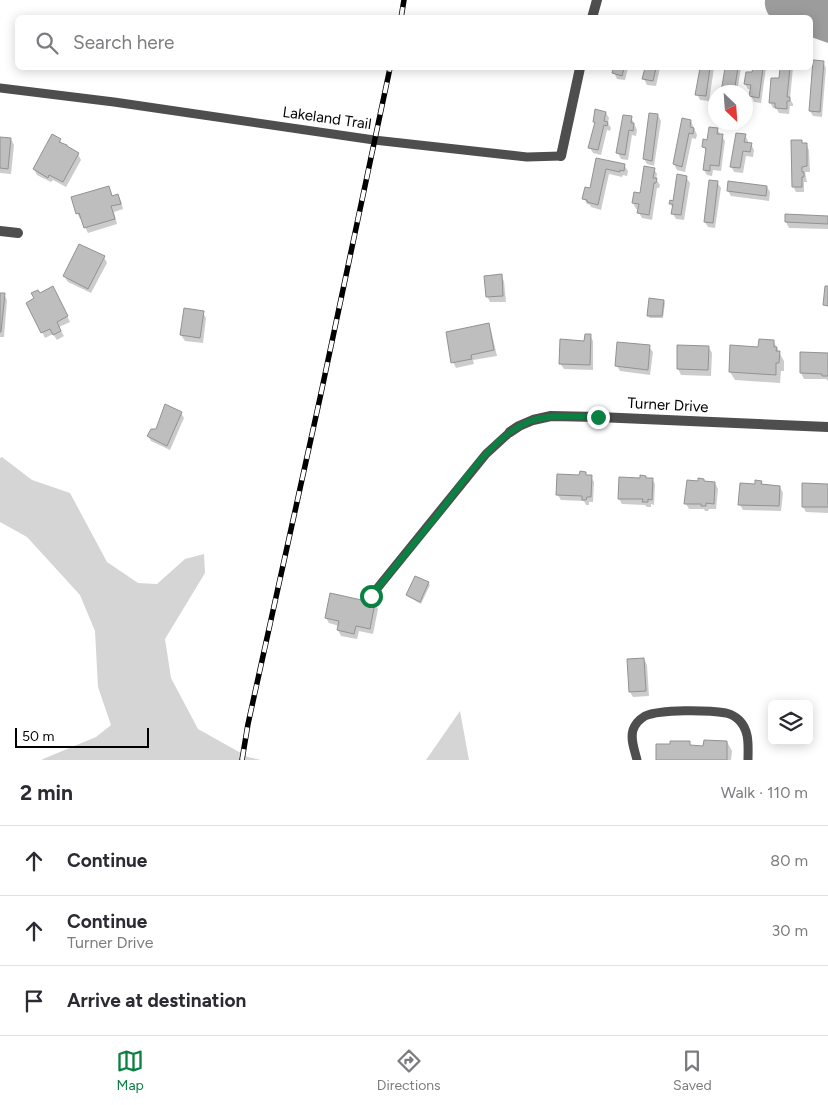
<!DOCTYPE html>
<html lang="en">
<head>
<meta charset="utf-8">
<style>
	:root { --surface:#fff; --page:#f2f2f3; --text:#2b2b33; --muted:#7c7c81; --line:#e1e1e2; --accent:#0b8043 }
	body { margin:0; font-family:Figtree,sans-serif; background:var(--page); color:var(--text) }
	.controls { position:absolute; right:15px; bottom:15px; display:grid; overflow:hidden; border-radius:8px; box-shadow:0 2px 12px #0003 }
	.controls button { width:45px; height:45px; display:grid; place-items:center; padding:0; border:0; border-bottom:1px solid var(--line); background:var(--surface); color:var(--text); font:25px sans-serif }
	.compass { position:absolute; left:708px; top:85px; width:45px; height:45px; border-radius:50%; background:var(--surface); box-shadow:0 2px 12px #0003; rotate:155deg }
	.scale { position:absolute; left:15px; bottom:12px; width:134px; box-sizing:border-box; padding-left:5px; border:2px solid #000; border-top:0; font-size:14px; line-height:18px; white-space:nowrap; color:#000; -webkit-text-stroke:4px #fff; paint-order:stroke }
	.stop { position:absolute; width:15px; height:15px; margin:-11px; border:4px solid #0b8043; border-radius:50%; background:#fff }
	.stop.end { background:#0b8043; border-color:#fff; box-shadow:0 1px 5px #0008 }
	.list { margin:0; padding:0; list-style:none }
	h2 { display:flex; justify-content:space-between; align-items:center; height:65px; margin:0; padding:0 20px; font-size:21px }
	h2 small { font-size:16px; font-weight:400; color:var(--muted) }
	.list li { display:grid; grid-template-columns:32px 1fr auto; gap:15px; align-items:center; box-sizing:border-box; height:70px; padding:0 20px; border-top:1px solid var(--line) }
	.list b { display:block; font-size:19px; white-space:nowrap }
	.list p { margin:0; font-size:16px; white-space:nowrap; color:var(--muted) }
	.list em { font-size:16px; font-style:normal; color:var(--muted) }
	.icon { flex:none; width:28px; height:28px; fill:none; stroke:currentColor; stroke-width:2; stroke-linecap:round; stroke-linejoin:round }
	.map { position:relative; flex:none; width:828px; height:760px; overflow:hidden }
	.search { position:absolute; background:var(--surface); box-shadow:0 2px 12px #0003; left:15px; right:15px; top:15px; height:55px; display:flex; align-items:center; gap:12px; box-sizing:border-box; padding:0 18px; border-radius:8px; color:var(--muted); font-size:19px }
	.sheet { height:275px; background:var(--surface) }
	nav { display:flex; justify-content:space-around; align-items:center; box-sizing:border-box; height:70px; border-top:1px solid var(--line); background:var(--surface); font-size:14px; color:var(--muted) }
	nav a { display:grid; justify-items:center; gap:2px }
	nav .on { color:var(--accent) }
	.map>svg:first-child { display:block }
	.green { fill:#d5d5d5 }
	.water { fill:#9c9c9c }
	.shadow { fill:#0003 }
	.building { fill:#bebebe; stroke:#929292 }
	.lines { fill:none; stroke-linecap:round; stroke-linejoin:round }
	.service { stroke:#4e4e4e; stroke-width:9 }
	.minor { stroke:#4e4e4e; stroke-width:10 }
	.rail-casing { stroke:#000; stroke-width:5.5 }
	.rail { stroke:#fff; stroke-width:4; stroke-dasharray:11; stroke-linecap:butt }
	.route { stroke:#0b8043; stroke-width:6 }
	.labels { text-anchor:middle; stroke-width:4; stroke-linejoin:round; paint-order:stroke }
	.street-label { font-size:15px; fill:#000; stroke:#fff }
</style>
</head>
<body>
<div class="map">
<svg width="828" height="760" viewBox="0 0 828 760">
	<rect width="100%" height="100%" fill="#fff"/>
	<g class="green">
		<path d="M2 457 32 480 70 493 107 562 138 583 157 584 185 559 204 554 205 573 165 639 171 678 198 729 248 757 261 760H42L43 759 96 737 111 725 98 687 95 631 80 595 27 537 0 522V458Z"/>
		<path d="M460 711 469 760H426Z"/>
	</g>
	<path class="water" d="M765 0H828V43L811 37 810 18 771 17C767 14 764 6 765 0Z"/>
	<g class="shadow">
		<path d="M823 62 826 68 822 117 813 116 810 111Z"/>
		<path d="M612 68H628L625 80 617 79Z"/>
		<path d="M646 68H660L656 86 647 85 644 79Z"/>
		<path d="M701 68H714L709 101 700 100 697 94Z"/>
		<path d="M726 68H741L737 92H722Z"/>
		<path d="M754 68H766L761 103 754 102 751 96 752 90 748 89 745 84 753 74Z"/>
		<path d="M781 68H793L790 99 793 104V106H790L789 114 779 113 776 108H773L770 102 780 80Z"/>
		<path d="M606 113 609 118 608 123 611 128 610 131 607 130 601 155 593 153 590 148 596 125 594 121Z"/>
		<path d="M658 115 661 121 654 166 647 164 644 159Z"/>
		<path d="M631 117 637 130 636 136 632 135 628 160 621 159 618 153Z"/>
		<path d="M691 121 697 135 696 139 692 138 685 172 677 170 674 164Z"/>
		<path d="M717 129 725 141 721 171 713 170 712 176 707 175 704 170 706 152 704 147Z"/>
		<path d="M745 135 748 141V144H751L754 150 753 157 746 156 743 173 734 172 731 166Z"/>
		<path d="M0 138 11 139 14 145 11 174 0 173Z"/>
		<path d="M60 140 62 144 78 154 81 160 66 187 53 180 51 182 37 175 34 169Z"/>
		<path d="M801 141 803 144H806L809 150 810 172H805L807 182H804V192H796L793 186Z"/>
		<path d="M597 159 624 165 628 171 627 176 623 175 622 177 609 174 601 210 591 207 590 205 587 204 584 198 591 189Z"/>
		<path d="M654 169 657 174 656 179 660 185 659 188H657L652 220 642 218 639 213V209H636L633 203 641 194Z"/>
		<path d="M686 177 690 183 684 220 676 219 673 214V209L670 203 674 202Z"/>
		<path d="M717 182 721 188 715 228 708 227 705 222Z"/>
		<path d="M109 187 113 197 118 195 121 201 123 209 114 212 117 224 88 233 85 227 82 218 80 219 77 213Z"/>
		<path d="M767 187 770 192 769 201 731 196 728 191Z"/>
		<path d="M828 217V229L789 228 786 222Z"/>
		<path d="M104 257 107 263 91 293 68 282 64 276Z"/>
		<path d="M501 276 504 281 506 302H490L487 296Z"/>
		<path d="M56 293 70 322 59 327 64 336 57 340 53 334 45 338 28 303 39 294Z"/>
		<path d="M0 294H4L7 300 4 337H0Z"/>
		<path d="M664 301 665 303 663 318H650L648 316Z"/>
		<path d="M203 313 206 318 203 343 185 341 181 335Z"/>
		<path d="M488 325 491 330 497 356 473 360 474 364 456 368 453 362Z"/>
		<path d="M590 335 593 341V370L564 369 560 363 585 342Z"/>
		<path d="M773 341 778 349V352H779L784 361V371H781L780 383 735 380 730 372 759 348Z"/>
		<path d="M649 347 653 352 650 375 620 371 617 366Z"/>
		<path d="M679 347 709 348 712 353 711 376 681 375 678 369Z"/>
		<path d="M828 354V381L826 379H804L801 373Z"/>
		<path d="M181 413 184 418 170 450 151 441 148 436Z"/>
		<path d="M585 473 587 476 591 477 594 482 593 502H589V505H586L584 501 561 500 557 494Z"/>
		<path d="M646 479H652L655 484 654 505 651 504V507H647L645 505 622 504 619 499Z"/>
		<path d="M704 482 715 483 718 489 716 509H709L708 511H705L704 509H689L686 504Z"/>
		<path d="M761 482 763 486 780 487 783 493 781 511 743 510 740 505 756 486Z"/>
		<path d="M828 485V513L806 512 803 507Z"/>
		<path d="M428 583 430 585 421 604 409 597 407 595Z"/>
		<path d="M375 604 378 609 373 634 359 631 357 639 341 636 338 630 339 626 329 623 326 618Z"/>
		<path d="M644 659 647 665 649 696 633 697 630 692Z"/>
		<path d="M727 742 732 751 731 760H657L689 743 692 747H705Z"/>
	</g>
	<g class="building">
		<path d="M813 60 824 61 820 112 809 111Z"/>
		<path d="M611 68H624L622 76 612 73 613 69H611Z"/>
		<path d="M645 68H656L653 81 642 79Z"/>
		<path d="M700 68H710L706 96 695 95Z"/>
		<path d="M725 68H738L734 92H721Z"/>
		<path d="M753 68H763L759 98 749 96 751 85 744 84 746 72H752Z"/>
		<path d="M780 68H790L787 97H790V101H787V109L775 108V103H769L771 78H779Z"/>
		<path d="M595 109 606 112 604 121 608 122 607 126 604 125 598 150 588 148 595 122H593Z"/>
		<path d="M649 113 658 114 652 161 643 159Z"/>
		<path d="M623 115 632 116 631 123H634L633 131 629 130 625 155 616 153Z"/>
		<path d="M682 118 691 120 690 127 694 128 693 134 689 133 682 167 673 164Z"/>
		<path d="M709 127 718 128 717 134H723L719 166 710 165V171L703 170 706 148 702 147 703 139 707 140Z"/>
		<path d="M736 133 746 134 744 142 752 143 750 152 743 151 740 168 730 167Z"/>
		<path d="M52 134 61 139 59 142 67 145V146L79 153 63 182 49 175 48 178 33 169Z"/>
		<path d="M0 137 11 138 8 169 0 168Z"/>
		<path d="M791 140H802V143H807V166L802 167V172H804V177H802V187H792Z"/>
		<path d="M596 158 625 164 624 171 620 170V172L606 169 598 205 587 202V200L582 199 585 187 590 188Z"/>
		<path d="M644 166 655 168 653 178H657L656 183H654L649 215 637 213 639 204 632 203 634 192 640 193Z"/>
		<path d="M677 174 687 176 681 215 671 214 673 204H669L670 200 673 201Z"/>
		<path d="M709 180 718 181 713 223 704 222Z"/>
		<path d="M728 181 767 186 766 196 727 191Z"/>
		<path d="M109 186 112 196 118 194 121 204 111 206 115 219 84 228 79 213 76 214 71 197Z"/>
		<path d="M785 214 828 216V224L785 222Z"/>
		<path d="M79 244 105 256 88 289 63 276Z"/>
		<path d="M502 274 503 296 486 297 484 276Z"/>
		<path d="M53 286 68 316 57 322 61 331 53 335 50 329 41 333 26 303 34 298 31 293 38 290 40 293Z"/>
		<path d="M825 286H828V306L823 305Z"/>
		<path d="M0 293H5L1 332H0Z"/>
		<path d="M649 298 664 300 662 316H647Z"/>
		<path d="M184 308 204 311 200 338 180 335Z"/>
		<path d="M489 323 494 350 471 355 472 359 451 363 446 332Z"/>
		<path d="M585 334H591L590 365 559 364 560 339 584 341Z"/>
		<path d="M759 339 774 340V347H777L776 351H780L779 363H776V375L729 372 730 345 758 347Z"/>
		<path d="M617 342 650 345 648 370 615 366Z"/>
		<path d="M677 345 709 346 708 370 677 369Z"/>
		<path d="M800 352 828 353V376H822V374L800 373Z"/>
		<path d="M165 404 182 412 167 446 147 436 151 429H156Z"/>
		<path d="M580 471 586 472V475H592L591 497H587L586 500H582V496L556 495 557 474 579 475Z"/>
		<path d="M640 475 646 476V478H653L652 500 648 499V502H642L643 499H618L619 477 640 478Z"/>
		<path d="M698 478 704 479V481L715 482 714 504 706 503V506H701V504H684L687 480 698 481Z"/>
		<path d="M755 480 762 481 761 484 780 486 779 506 738 505 740 483 755 484Z"/>
		<path d="M802 483 828 484V507H802Z"/>
		<path d="M415 576 429 582 420 602 406 595Z"/>
		<path d="M330 593 375 603 370 629 356 626 354 634 337 630 339 621 325 618Z"/>
		<path d="M644 658 646 691 629 692 627 659Z"/>
		<path d="M704 740 727 741V760H656V744H670V741H690V745L703 746Z"/>
	</g>
	<g class="lines">
		<g class="service">
			<path d="M0 88 114 102 374 140 527 157 561 156"/>
			<path d="M371 596 486 454 510 432"/>
			<path d="M637 760C635 751 630 740 633 730 635 724 640 719 645 716 661 709 708 710 726 713 730 714 736 717 739 720 750 731 748 746 748 760"/>
		</g>
		<g class="minor">
			<path d="M592 18 597 0"/>
			<path d="M561 156 580 68"/>
			<path d="M0 231 18 233"/>
			<path d="M510 432 519 426 533 420 551 416 598 417 828 427"/>
		</g>
		<g class="rail-casing">
			<g id="rail">
				<path d="M401 18 404 0"/>
				<path d="M242 760 248 724 320 398 390 68"/>
			</g>
		</g>
		<use href="#rail" class="rail"/>
	</g>
	<g class="lines">
		<path class="route" d="M371 596C394 568 416 541 439 513 462 483 496 432 533 420 553 414 576 417 598 417"/>
	</g>
	<g class="labels">
		<g class="street-label">
			<text transform="translate(327 118) rotate(8)" y="5">Lakeland Trail</text>
			<text transform="translate(668 405) rotate(3)" y="5">Turner Drive</text>
		</g>
	</g>
</svg>
<div class="controls">
<button><svg class="icon" aria-label="layers" viewBox="0 0 24 24"><path d="M12 4l9 5-9 5-9-5zM3 14l9 5 9-5"/></svg></button>
</div>
<svg class="compass" viewBox="-18 -18 36 36"><path d="M0-13l5 13h-10z" fill="#e53935"/><path d="M0 13l5-13h-10z" fill="#7c7c81"/></svg>
<div class="scale">50 m</div>
<div class="stop" style="left:371px;top:596px"></div>
<div class="stop end" style="left:598px;top:417px"></div>
<div class="search"><svg class="icon" aria-label="search" viewBox="0 0 24 24"><circle cx="10" cy="10" r="6"/><path d="M15 15l6 6"/></svg>Search here</div>
</div>
<section class="sheet">
<h2>2 min<small>Walk · 110 m</small></h2>
<ul class="list">
<li><svg class="icon" aria-label="ahead" viewBox="0 0 24 24"><path d="M12 20V5M6 11l6-6 6 6"/></svg><div><b>Continue</b></div><em>80 m</em></li>
<li><svg class="icon" aria-label="ahead" viewBox="0 0 24 24"><path d="M12 20V5M6 11l6-6 6 6"/></svg><div><b>Continue</b><p>Turner Drive</p></div><em>30 m</em></li>
<li><svg class="icon" aria-label="arrive" viewBox="0 0 24 24"><path d="M6 21V4h12l-3 4 3 4H6"/></svg><div><b>Arrive at destination</b></div></li>
</ul>
</section>
<nav>
<a class="on"><svg class="icon" aria-label="map" viewBox="0 0 24 24"><path d="M3 6l6-2 6 2 6-2v14l-6 2-6-2-6 2zM9 4v14M15 6v14"/></svg>Map</a>
<a><svg class="icon" aria-label="directions" viewBox="0 0 24 24"><path d="M12 3l9 9-9 9-9-9zM9 14v-3h6M13 9l2 2-2 2"/></svg>Directions</a>
<a><svg class="icon" aria-label="saved" viewBox="0 0 24 24"><path d="M7 4h10v16l-5-4-5 4z"/></svg>Saved</a>
</nav>
</body>
</html>
